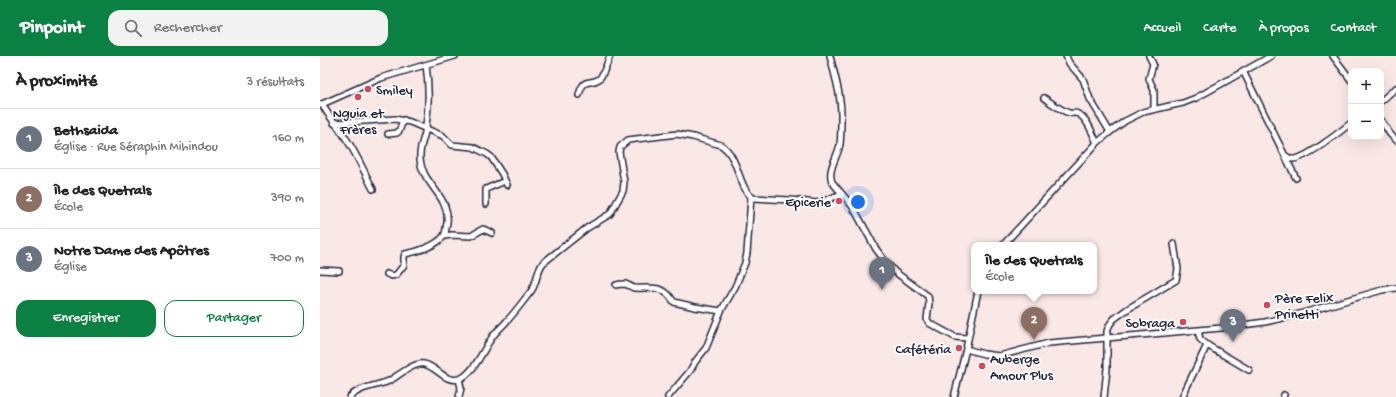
<!DOCTYPE html>
<html lang="fr">
<head>
<meta charset="utf-8">
<style>
	:root { --surface:#fff; --page:#f2f2f2; --text:#222; --muted:#767676; --line:#e0e0e0; --accent:#0b8043 }
	body { margin:0; font-family:"Gochi Hand",sans-serif; background:var(--page); color:var(--text) }
	.controls { position:absolute; right:12px; top:12px; display:grid; overflow:hidden; border-radius:8px; box-shadow:0 4px 16px #0002 }
	.controls button { width:36px; height:36px; display:grid; place-items:center; padding:0; border:0; border-bottom:1px solid var(--line); background:var(--surface); color:var(--text); font:20px sans-serif }
	.you { position:absolute; left:538px; top:146px; width:14px; height:14px; margin:-10px; border:3px solid #fff; border-radius:50%; background:#1a73e8; box-shadow:0 0 0 6px #1a73e833 }
	.badge { display:grid; place-items:center; width:26px; height:26px; border-radius:50%; background:var(--accent); color:#fff; font-size:13px; font-weight:700 }
	.pin { position:absolute; translate:-50% -33px; filter:drop-shadow(0 1px 2px #0008) }
	.pin::after { content:''; position:absolute; top:21px; width:14px; height:12px; background:inherit; clip-path:polygon(0 0,100% 0,50% 100%) }
	.popup { position:absolute; left:651px; top:186px; width:126px; height:52px; box-sizing:border-box; display:grid; place-content:center; border-radius:8px; background:var(--surface); filter:drop-shadow(0 1px 3px #0005); font-size:13px; white-space:nowrap; color:var(--muted) }
	.popup b { font-size:15px; color:var(--text) }
	.popup::after { content:''; position:absolute; left:50%; top:100%; margin-left:-8px; border:8px solid transparent; border-top-color:var(--surface) }
	.list { margin:0; padding:0; list-style:none }
	h2 { display:flex; justify-content:space-between; align-items:center; height:52px; margin:0; padding:0 16px; font-size:17px }
	h2 small { font-size:13px; font-weight:400; color:var(--muted) }
	.list li { display:grid; grid-template-columns:26px 1fr auto; gap:12px; align-items:center; box-sizing:border-box; height:60px; padding:0 16px; border-top:1px solid var(--line) }
	.list b { display:block; font-size:15px; white-space:nowrap }
	.list p { margin:0; font-size:13px; white-space:nowrap; color:var(--muted) }
	.list em { font-size:13px; font-style:normal; color:var(--muted) }
	.actions { display:flex; gap:8px; padding:12px 16px }
	.actions a { flex:1; padding:9px 0; border:1px solid var(--accent); border-radius:12px; text-align:center; font-size:14px; color:var(--accent) }
	.actions .main { background:var(--accent); color:#fff }
	.icon { flex:none; width:22px; height:22px; fill:none; stroke:currentColor; stroke-width:2; stroke-linecap:round; stroke-linejoin:round }
	.map { position:relative; flex:none; width:1076px; height:341px; overflow:hidden }
	header { display:flex; align-items:center; gap:24px; box-sizing:border-box; height:56px; padding:0 20px; background:var(--accent); color:#fff }
	header strong { font-size:19px }
	nav { display:flex; gap:22px; margin-inline-start:auto; font-size:14px }
	.search { width:280px; height:36px; background:var(--page); display:flex; align-items:center; gap:10px; box-sizing:border-box; padding:0 14px; border-radius:12px; color:var(--muted); font-size:15px }
	main { display:flex }
	aside { flex:1; background:var(--surface) }
	.map>svg:first-child { display:block }
	.lines { fill:none; stroke-linecap:round; stroke-linejoin:round }
	.minor-casing { stroke:#22223b; stroke-width:8 }
	.minor { stroke:#fff; stroke-width:5 }
	.poi-dot { fill:#d1495b; stroke:#fff; stroke-width:1.5 }
	.labels { text-anchor:middle; stroke-width:3.5; stroke-linejoin:round; paint-order:stroke }
	.poi-label { font-size:14px; fill:#22223b; stroke:#fff; text-anchor:start }
</style>
</head>
<body>
<header>
<strong>Pinpoint</strong>
<div class="search"><svg class="icon" aria-label="search" viewBox="0 0 24 24"><circle cx="10" cy="10" r="6"/><path d="M15 15l6 6"/></svg>Rechercher</div>
<nav><a>Accueil</a><a>Carte</a><a>À propos</a><a>Contact</a></nav>
</header>
<main>
<aside>
<h2>À proximité<small>3 résultats</small></h2>
<ul class="list">
<li><span class="badge" style="background:#6b7280">1</span><div><b>Bethsaida</b><p>Église · Rue Séraphin Mihindou</p></div><em>160 m</em></li>
<li><span class="badge" style="background:#8d6e63">2</span><div><b>Île des Quetrals</b><p>École</p></div><em>390 m</em></li>
<li><span class="badge" style="background:#6b7280">3</span><div><b>Notre Dame des Apôtres</b><p>Église</p></div><em>700 m</em></li>
</ul>
<div class="actions"><a class="main">Enregistrer</a><a>Partager</a></div>
</aside>
<div class="map">
<svg width="1076" height="341" viewBox="0 0 1076 341">
	<rect width="100%" height="100%" fill="#fae8e6"/>
	<filter id="ink" filterUnits="userSpaceOnUse"><feTurbulence type="fractalNoise" baseFrequency=".025" numOctaves="2"/><feDisplacementMap in="SourceGraphic" scale="8" xChannelSelector="R" yChannelSelector="G"/><feConvolveMatrix kernelMatrix="1 2 1 2 8 2 1 2 1" color-interpolation-filters="sRGB"/></filter>
	<g filter="url(#ink)">
		<g class="lines">
			<g class="minor-casing">
				<g id="minor">
					<path d="M510 0C515 21 522 42 521 63 521 71 521 80 520 88 518 101 507 113 512 126L533 151 556 193 565 205 575 216 608 240 609 247 607 263 609 267 635 281 648 282"/>
					<path d="M746 0 749 7 763 23 770 43 790 76"/>
					<path d="M829 0 833 8 829 23 834 34V53"/>
					<path d="M1013 0 1031 24"/>
					<path d="M924 17 976 122"/>
					<path d="M259 39C264 20 269 30 279 23 283 20 288 5 290 0"/>
					<path d="M724 42C732 47 740 54 749 57 752 58 755 56 758 58 767 61 773 79 777 87"/>
					<path d="M1061 45 1076 32"/>
					<path d="M2 48C9 61 18 70 25 81 37 98 44 116 53 133"/>
					<path d="M0 49 61 22 135 0"/>
					<path d="M1061 64 1070 78 1076 84"/>
					<path d="M14 67 75 63 90 66 123 80 132 89 153 91 167 98 171 101 182 118 187 129"/>
					<path d="M68 78 77 77C82 73 80 68 84 64"/>
					<path d="M966 100C968 101 970 103 972 103 983 105 1021 75 1031 67"/>
					<path d="M166 148V133L185 125"/>
					<path d="M124 180 132 179 151 180 163 173 172 177"/>
					<path d="M683 189 777 87 790 76 805 65 823 56 863 47 876 42 951 0"/>
					<path d="M0 214 19 215"/>
					<path d="M67 218 71 220 76 219 84 209V201L85 198C97 196 116 190 124 180 125 178 126 174 126 172 134 141 102 130 100 103 99 89 105 83 106 70 109 50 109 30 106 9"/>
					<path d="M296 229C299 228 303 228 305 228 309 229 311 231 314 232 332 233 343 228 354 246L375 251 401 255"/>
					<path d="M878 275 880 283 887 289 929 314"/>
					<path d="M646 293 664 298 679 300 729 287 901 272 945 266 976 259 1062 234 1076 232"/>
					<path d="M139 323 141 332 139 341"/>
					<path d="M30 341C39 331 57 330 69 325 78 320 94 306 104 308 116 310 125 327 139 323 153 319 163 294 171 283 175 276 182 271 187 265 196 255 204 244 212 234 217 225 217 215 223 207L267 172 290 158 303 135 304 126 299 96 300 91 308 84 357 78 373 81 401 89C419 100 418 132 433 142L470 144 496 147 502 146 521 138"/>
					<path d="M348 341 370 315 375 306 386 292 401 255 415 231 425 207 427 197 431 141"/>
					<path d="M634 341 646 293 658 235"/>
					<path d="M784 341 787 313V275L790 268 794 263 806 254 856 224 858 213 854 188"/>
					<path d="M862 341 887 289"/>
					<path d="M963 341 964 339"/>
				</g>
			</g>
			<use href="#minor" class="minor"/>
		</g>
	</g>
	<g class="poi-dot">
		<circle cx="48" cy="33" r="4"/>
		<circle cx="38" cy="41" r="4"/>
		<circle cx="519" cy="145" r="4"/>
		<circle cx="947" cy="249" r="4"/>
		<circle cx="863" cy="266" r="4"/>
		<circle cx="639" cy="292" r="4"/>
		<circle cx="662" cy="310" r="4"/>
	</g>
	<g class="labels">
		<g class="poi-label">
			<text x="56" y="38">Smiley</text>
			<text x="38" y="61" text-anchor="middle">Nguia et<tspan x="38" dy="16">Frères</tspan></text>
			<text x="511" y="150" text-anchor="end">Epicerie</text>
			<text x="955" y="246">Père Felix<tspan x="955" dy="16">Prinetti</tspan></text>
			<text x="855" y="271" text-anchor="end">Sobraga</text>
			<text x="631" y="297" text-anchor="end">Cafétéria</text>
			<text x="670" y="307">Auberge<tspan x="670" dy="16">Amour Plus</tspan></text>
		</g>
	</g>
</svg>
<div class="controls">
<button>+</button>
<button>−</button>
</div>
<div class="you"></div>
<div class="pin badge" style="left:562px;top:234px;background:#6b7280">1</div>
<div class="pin badge" style="left:714px;top:284px;background:#8d6e63">2</div>
<div class="popup"><b>Île des Quetrals</b>École</div>
<div class="pin badge" style="left:913px;top:286px;background:#6b7280">3</div>
</div>
</main>
</body>
</html>
